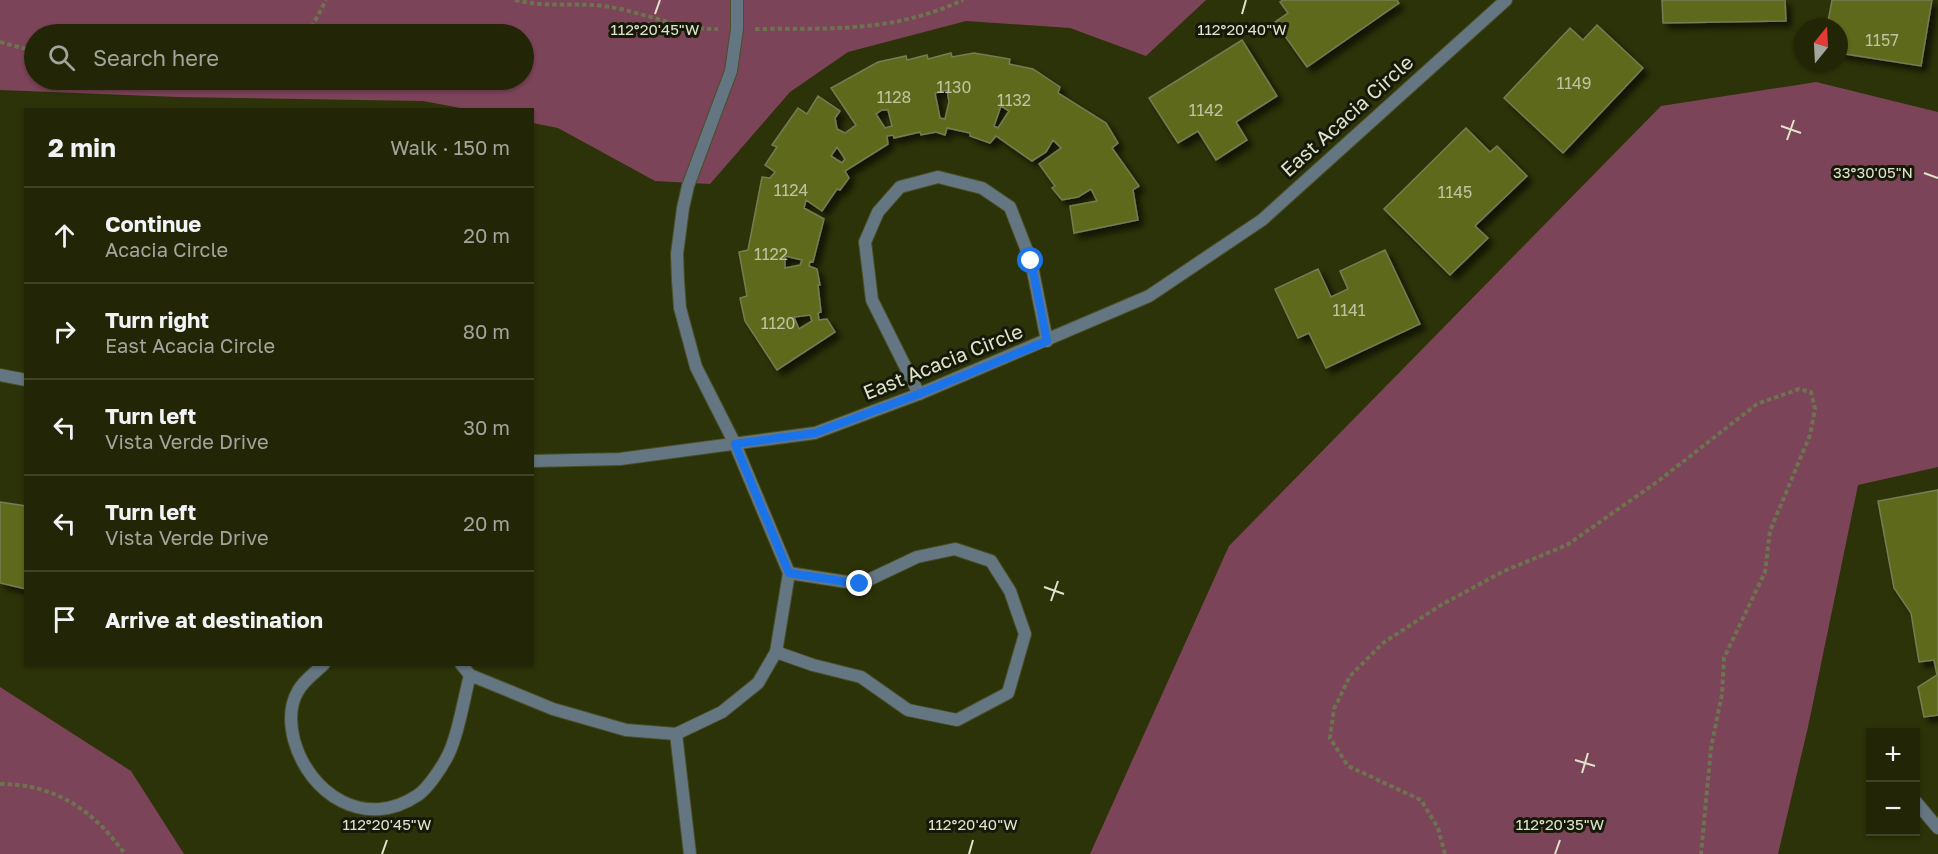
<!DOCTYPE html>
<html lang="en">
<head>
<meta charset="utf-8">
<style>
	:root { --surface:#222606; --page:#2a2e10; --text:#f1f3f6; --muted:#a2a59b; --line:#3f4328 }
	body { margin:0; font-family:"Golos Text",sans-serif; background:var(--page); color:var(--text) }
	.controls { position:absolute; right:18px; bottom:18px; display:grid; overflow:hidden; border-radius:0px; box-shadow:0 2px 4px #0004 }
	.controls button { width:54px; height:54px; display:grid; place-items:center; padding:0; border:0; border-bottom:2px solid var(--line); background:var(--surface); color:var(--text); font:30px sans-serif }
	.compass { position:absolute; left:1794px; top:18px; width:54px; height:54px; border-radius:50%; background:var(--surface); box-shadow:0 2px 4px #0004; rotate:18deg }
	.stop { position:absolute; width:18px; height:18px; margin:-14px; border:4px solid #1a73e8; border-radius:50%; background:#fff }
	.stop.end { background:#1a73e8; border-color:#fff; box-shadow:0 2px 6px #0008 }
	.list { margin:0; padding:0; list-style:none }
	h2 { display:flex; justify-content:space-between; align-items:center; height:78px; margin:0; padding:0 24px; font-size:26px }
	h2 small { font-size:20px; font-weight:400; color:var(--muted) }
	.list li { display:grid; grid-template-columns:39px 1fr auto; gap:18px; align-items:center; box-sizing:border-box; height:96px; padding:0 24px; border-top:2px solid var(--line) }
	.list b { display:block; font-size:22px; white-space:nowrap }
	.list p { margin:0; font-size:20px; white-space:nowrap; color:var(--muted) }
	.list em { font-size:20px; font-style:normal; color:var(--muted) }
	.icon { flex:none; width:33px; height:33px; fill:none; stroke:currentColor; stroke-width:2; stroke-linecap:round; stroke-linejoin:round }
	.map { position:relative; flex:none; width:1938px; height:854px; overflow:hidden }
	.search { position:absolute; background:var(--surface); box-shadow:0 2px 4px #0004; left:24px; top:24px; width:510px; height:66px; display:flex; align-items:center; gap:15px; box-sizing:border-box; padding:0 21px; border-radius:33px; color:var(--muted); font-size:22px }
	.panel { position:absolute; background:var(--surface); box-shadow:0 2px 4px #0004; left:24px; top:108px; width:510px; height:558px; border-radius:0px }
	.map>svg:first-child { display:block }
	.green { fill:#7c4458; fill-rule:evenodd }
	.building { fill:#5e691d; stroke:#757d52; stroke-width:1.5; fill-rule:evenodd; filter:url(#shadow) }
	.lines { fill:none; stroke-linecap:round; stroke-linejoin:round }
	.minor-casing { stroke:#494f27; stroke-width:14 }
	.path { stroke:#6d734f; stroke-width:4; stroke-dasharray:4.5 3; stroke-linecap:butt }
	.minor { stroke:#647682; stroke-width:12 }
	.route { stroke:#1a73e8; stroke-width:8 }
	.ticks { fill:none; stroke:#dee3cc; stroke-width:2 }
	.labels { text-anchor:middle; stroke-width:6; stroke-linejoin:round; paint-order:stroke }
	.number-label { font-size:16px; fill:#bec4a0 }
	.street-label { font-size:20px; fill:#dee3cc; stroke:#161908 }
	.ticks-label { font-size:15px; text-anchor:middle; fill:#dee3cc; stroke:#161908; stroke-width:6; stroke-linejoin:round; paint-order:stroke }
</style>
</head>
<body>
<div class="map">
<svg width="1938" height="854" viewBox="0 0 1938 854">
	<defs>
		<filter id="shadow"><feDropShadow dx="5.5" dy="5.5" stdDeviation="3" flood-color="#0009"/></filter>
	</defs>
	<rect width="100%" height="100%" fill="#2d3308"/>
	<g class="green">
		<path d="M0 0H1206L1146 56 1070 28 966 21 848 52 790 92 710 184 655 181 558 128 533 123 532 110 466 109 423 101 178 97 0 90ZM34 34H524V80H34Z"/>
		<path d="M1816 82 1938 112V467L1858 485 1808 727 1778 854H1090L1229 546 1661 106Z"/>
		<path d="M0 687 131 771 184 854H0Z"/>
	</g>
	<g class="building">
		<path d="M1283 0H1397L1399 3 1307 67 1275 22 1288 13 1280 2Z"/>
		<path d="M1662 0H1785L1786 21 1663 23Z"/>
		<path d="M1832 0H1932L1921 66 1839 53V27H1827Z"/>
		<path d="M1597 25 1643 68 1563 153 1504 98 1570 28 1583 40Z"/>
		<path d="M1242 40 1277 96 1236 122 1247 140 1216 160 1198 131 1178 143 1149 98Z"/>
		<path d="M951 53 952 57 974 53 1010 59 1009 64 1033 69 1060 87 1058 93 1106 123 1118 143 1112 148 1139 186 1133 190 1138 220 1074 233 1070 206 1097 201 1091 189 1078 197 1062 200 1052 188 1055 186 1039 164 1061 148 1053 140 1046 152 1032 161 996 136 990 143 970 136V133L947 128 945 135 936 132 921 135 920 132 894 138 893 135 887 136 888 144 845 171 849 178 840 190 837 189 822 211 806 200 804 208 824 219 813 262 810 261 809 266 817 269 820 285H818L821 312 818 313 819 320 827 319 835 332 777 370 745 321 740 298 747 296 739 252 748 250 762 177 770 178 775 172 765 165 777 147 772 145 798 108 807 114 818 96 840 111 835 118 837 129 845 133 856 125 831 88 878 62 906 56 907 60 927 55 928 59ZM947 90 949 102 945 119 940 118 935 93ZM1001 106 1009 111 998 128 994 126ZM882 110H888L892 126 885 128 876 114ZM837 147 845 159 842 163 831 156ZM785 256 802 260 800 265 785 268ZM810 315 812 321 799 329 794 317Z"/>
		<path d="M1466 128 1490 152 1497 146 1527 176 1475 226 1488 238 1450 275 1384 209Z"/>
		<path d="M1385 250 1420 324 1326 368 1309 333 1298 338 1275 289 1318 269 1331 297 1348 289 1340 271Z"/>
		<path d="M1938 490V715L1924 717 1918 687 1937 675 1934 660 1919 662 1911 613 1894 588 1878 501Z"/>
		<path d="M0 502 26 506V589L0 583Z"/>
	</g>
	<g class="lines">
		<g class="minor-casing">
			<g id="minor">
				<path d="M0 375 26 380"/>
				<path d="M919 394 872 300 865 242 878 212 900 187 938 177 982 188 1010 207 1031 261 1047 341"/>
				<path d="M532 461 620 459 815 433 919 394 1149 296 1262 220 1506 0"/>
				<path d="M776 652 813 665 861 677 908 710 957 720 1008 693 1025 634 1010 591 991 561 955 549 917 557 860 584 789 573"/>
				<path d="M324 664C316 672 303 681 298 691 289 706 290 724 294 740 309 794 365 831 418 795 427 789 440 770 446 759 457 741 464 698 470 675"/>
				<path d="M461 664 470 675 553 709 626 730 676 734 722 712 758 683 776 652 789 573 735 444 696 367 680 308 678 280 677 254 683 208 688 186 731 71 737 29V0"/>
				<path d="M676 734 690 854"/>
				<path d="M1916 802 1938 828"/>
			</g>
		</g>
		<g class="path">
			<path d="M515 0C547 8 573 2 603 6 643 11 677 30 718 29"/>
			<path d="M755 29C833 28 891 33 963 0"/>
			<path d="M308 34 326 0"/>
			<path d="M0 42 34 51"/>
			<path d="M0 784C55 784 93 810 125 854"/>
			<path d="M1445 854 1438 828 1421 800 1348 766 1330 738 1334 709 1350 676 1383 643 1441 605 1504 571 1567 545 1657 482 1757 404 1799 389 1811 392 1815 409 1810 435 1770 531 1765 572 1724 658 1722 694 1711 748 1701 854"/>
		</g>
		<use href="#minor" class="minor"/>
	</g>
	<g class="lines">
		<path class="route" d="M860 584 789 573 735 444 815 433 919 394 1047 341 1031 261"/>
	</g>
	<path class="ticks" d="M655 14 660 0M1242 14 1246 0M1781 126 1801 133M1787 140 1794 120M1924 173 1938 178M1044 587 1064 594M1051 601 1058 581M1575 760 1595 766M1582 773 1588 753M382 854 387 840M969 854 973 840M1555 854 1560 840"/>
	<g class="labels">
		<g class="number-label">
			<text x="1882" y="46">1157</text>
			<text x="1574" y="89">1149</text>
			<text x="954" y="93">1130</text>
			<text x="894" y="103">1128</text>
			<text x="1014" y="106">1132</text>
			<text x="1206" y="116">1142</text>
			<text x="791" y="196">1124</text>
			<text x="1455" y="198">1145</text>
			<text x="771" y="260">1122</text>
			<text x="1349" y="316">1141</text>
			<text x="778" y="329">1120</text>
		</g>
		<g class="street-label">
			<text transform="translate(1347 116) rotate(-42)" y="7">East Acacia Circle</text>
			<text transform="translate(943 362) rotate(-22)" y="7">East Acacia Circle</text>
		</g>
	</g>
	<g class="ticks-label">
		<text x="655" y="35">112°20'45"W</text>
		<text x="1242" y="35">112°20'40"W</text>
		<text x="1873" y="178">33°30'05"N</text>
		<text x="387" y="830">112°20'45"W</text>
		<text x="973" y="830">112°20'40"W</text>
		<text x="1560" y="830">112°20'35"W</text>
	</g>
</svg>
<div class="controls">
<button>+</button>
<button>−</button>
</div>
<svg class="compass" viewBox="-18 -18 36 36"><path d="M0-13l5 13h-10z" fill="#e53935"/><path d="M0 13l5-13h-10z" fill="#a2a59b"/></svg>
<div class="stop" style="left:1031px;top:261px"></div>
<div class="stop end" style="left:860px;top:584px"></div>
<div class="search"><svg class="icon" aria-label="search" viewBox="0 0 24 24"><circle cx="10" cy="10" r="6"/><path d="M15 15l6 6"/></svg>Search here</div>
<section class="panel">
<h2>2 min<small>Walk · 150 m</small></h2>
<ul class="list">
<li><svg class="icon" aria-label="ahead" viewBox="0 0 24 24"><path d="M12 20V5M6 11l6-6 6 6"/></svg><div><b>Continue</b><p>Acacia Circle</p></div><em>20 m</em></li>
<li><svg class="icon" aria-label="right" viewBox="0 0 24 24"><path d="M7 20v-9h11M14 6l5 5-5 5"/></svg><div><b>Turn right</b><p>East Acacia Circle</p></div><em>80 m</em></li>
<li><svg class="icon" aria-label="left" viewBox="0 0 24 24"><path d="M17 20v-9H6M10 6l-5 5 5 5"/></svg><div><b>Turn left</b><p>Vista Verde Drive</p></div><em>30 m</em></li>
<li><svg class="icon" aria-label="left" viewBox="0 0 24 24"><path d="M17 20v-9H6M10 6l-5 5 5 5"/></svg><div><b>Turn left</b><p>Vista Verde Drive</p></div><em>20 m</em></li>
<li><svg class="icon" aria-label="arrive" viewBox="0 0 24 24"><path d="M6 21V4h12l-3 4 3 4H6"/></svg><div><b>Arrive at destination</b></div></li>
</ul>
</section>
</div>
</body>
</html>
